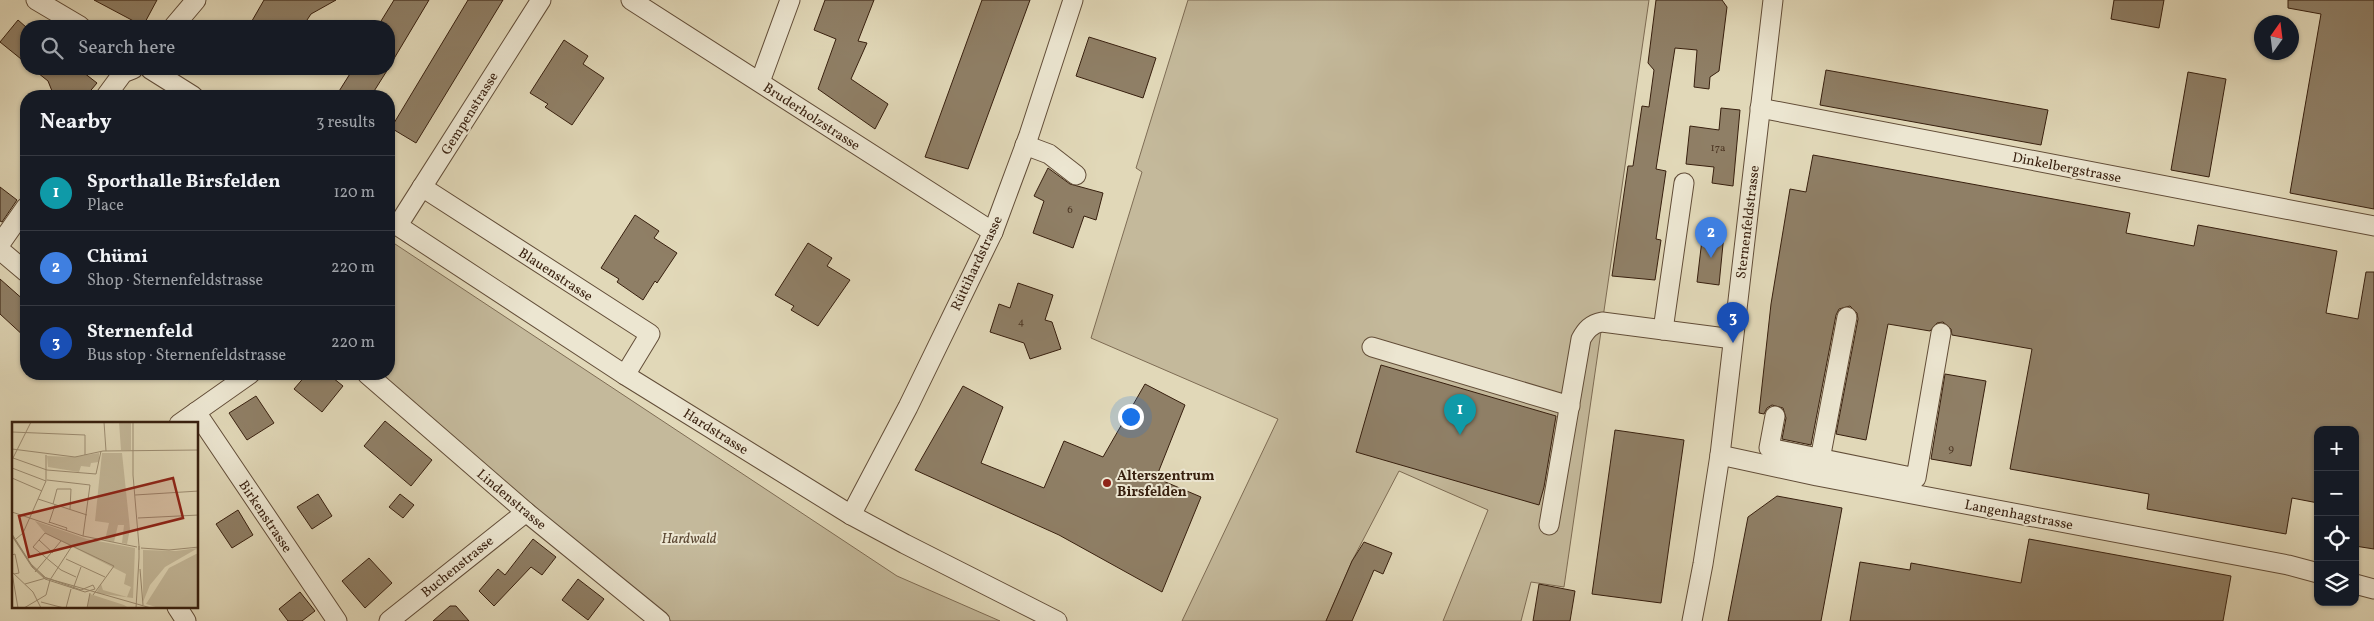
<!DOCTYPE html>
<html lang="en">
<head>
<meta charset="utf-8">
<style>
	:root { --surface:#171b24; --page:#242831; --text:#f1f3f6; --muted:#9ea1a6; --line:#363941; --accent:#0f766e }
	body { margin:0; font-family:Vollkorn,serif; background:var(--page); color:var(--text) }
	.controls { position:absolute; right:15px; bottom:15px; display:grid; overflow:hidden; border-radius:10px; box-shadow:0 1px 4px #0004 }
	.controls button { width:45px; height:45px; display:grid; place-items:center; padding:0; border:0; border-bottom:1px solid var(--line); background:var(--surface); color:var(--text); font:25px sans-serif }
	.compass { position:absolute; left:2254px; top:15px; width:45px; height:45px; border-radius:50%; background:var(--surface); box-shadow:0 1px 4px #0004; rotate:14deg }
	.you { position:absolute; left:1130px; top:416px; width:18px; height:18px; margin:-12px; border:4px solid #fff; border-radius:50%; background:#1a73e8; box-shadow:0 0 0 8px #1a73e833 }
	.badge { display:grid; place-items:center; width:32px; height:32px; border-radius:50%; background:var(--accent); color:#fff; font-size:16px; font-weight:700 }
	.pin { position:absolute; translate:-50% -41px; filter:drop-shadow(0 1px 2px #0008) }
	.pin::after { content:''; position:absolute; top:26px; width:18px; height:15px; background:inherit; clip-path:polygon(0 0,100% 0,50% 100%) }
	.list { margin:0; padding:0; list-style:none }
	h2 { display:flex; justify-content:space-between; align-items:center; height:65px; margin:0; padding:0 20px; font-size:21px }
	h2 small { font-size:16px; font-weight:400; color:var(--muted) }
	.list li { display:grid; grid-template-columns:32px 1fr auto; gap:15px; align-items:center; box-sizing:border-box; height:75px; padding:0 20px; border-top:1px solid var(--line) }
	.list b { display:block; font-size:19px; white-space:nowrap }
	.list p { margin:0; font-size:16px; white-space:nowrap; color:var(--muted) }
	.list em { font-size:16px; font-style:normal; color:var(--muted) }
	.icon { flex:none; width:28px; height:28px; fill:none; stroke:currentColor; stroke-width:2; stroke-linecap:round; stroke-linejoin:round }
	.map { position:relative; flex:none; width:2374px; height:621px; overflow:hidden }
	.search { position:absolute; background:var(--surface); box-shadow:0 1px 4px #0004; left:20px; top:20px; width:375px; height:55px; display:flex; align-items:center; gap:12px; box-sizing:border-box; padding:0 18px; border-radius:20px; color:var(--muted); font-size:19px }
	.panel { position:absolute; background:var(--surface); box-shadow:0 1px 4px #0004; left:20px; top:90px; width:375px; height:290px; border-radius:20px }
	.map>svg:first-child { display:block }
	.green { fill:#c4b99b; stroke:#7e6c54 }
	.building { fill:#8f7f66; stroke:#371f0e }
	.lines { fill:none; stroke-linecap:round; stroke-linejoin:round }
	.minor-casing { stroke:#624d38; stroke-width:21 }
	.minor { stroke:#ece6d1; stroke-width:19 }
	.poi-dot { fill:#8f2418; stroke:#ece6d1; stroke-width:2 }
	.labels { text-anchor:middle; stroke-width:4; stroke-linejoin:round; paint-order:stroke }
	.number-label { font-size:11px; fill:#4d3724 }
	.street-label { font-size:14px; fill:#371f0e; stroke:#ece6d1 }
	.poi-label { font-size:14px; font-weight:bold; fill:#371f0e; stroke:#ece6d1; text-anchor:start }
	.park-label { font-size:14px; font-style:italic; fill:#5a4631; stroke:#ece6d1 }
	.inset-road { fill:none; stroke:#9d8e74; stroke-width:1 }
	.view { fill:#8f2418; fill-opacity:0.15; stroke:#8f2418; stroke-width:2.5 }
	.inset-edge { fill:none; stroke:#371f0e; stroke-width:2.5 }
</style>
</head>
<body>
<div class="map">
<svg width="2374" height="621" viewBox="0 0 2374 621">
	<rect width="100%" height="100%" fill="#e1d8b8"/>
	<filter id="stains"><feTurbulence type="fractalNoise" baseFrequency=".004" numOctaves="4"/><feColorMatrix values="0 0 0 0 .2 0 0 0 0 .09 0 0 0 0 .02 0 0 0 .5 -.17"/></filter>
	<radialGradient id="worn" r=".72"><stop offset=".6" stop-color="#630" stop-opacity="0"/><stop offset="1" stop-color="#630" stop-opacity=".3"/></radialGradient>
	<g class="green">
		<path d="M1188 0H1649L1564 587 1531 582 1521 621H1443L1488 510 1399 471 1352 561 1326 621H1182L1278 419 1091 338 1142 172 1136 168Z"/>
		<path d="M389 240 897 576 1000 621H660L367 374H389Z"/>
	</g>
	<g class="building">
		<path d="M94 0H157L143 26Z"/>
		<path d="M264 0H336L311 14 303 26H249Z"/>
		<path d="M394 0H429L389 67V26H378Z"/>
		<path d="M468 0H503L416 143 391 128Z"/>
		<path d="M825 0H874L858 41 867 43 851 79 888 104 875 129 818 89 836 39 814 30Z"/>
		<path d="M982 0H1030L968 169 925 157Z"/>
		<path d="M1656 0H1722L1727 7 1719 71 1710 77 1709 89 1694 87 1697 50 1675 48 1656 169 1666 171 1656 239 1661 240 1655 280 1612 276 1628 166H1633L1642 106 1649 107 1654 70 1648 63Z"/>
		<path d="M2114 0H2164L2159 28 2111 19Z"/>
		<path d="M2288 0H2374V209L2290 193 2321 14 2288 8Z"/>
		<path d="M18 20 26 27V63L0 42Z"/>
		<path d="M1089 37 1156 58 1143 98 1076 76Z"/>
		<path d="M564 40 588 56 583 64 604 78 572 125 545 107 548 104 530 93Z"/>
		<path d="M33 69H79L97 83 86 96H54L48 81Z"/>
		<path d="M353 69H388L371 96H336Z"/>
		<path d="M1826 70 2048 110 2041 145 1820 105Z"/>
		<path d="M2188 72 2226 79 2209 177 2171 170Z"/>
		<path d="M1721 108 1740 110 1733 186 1712 183 1714 167 1686 164 1690 126 1719 130Z"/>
		<path d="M1813 155 2130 213 2126 233 2194 246 2198 225 2337 251 2326 313 2358 319 2366 272H2374V549L2355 546V430H2318V503L2292 498 2286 534 2147 509 2149 494 2010 469 2032 349 1952 335 1951 329 1943 322 1937 323 1930 331 1888 324 1866 440 1836 434 1858 319 1857 313 1850 306 1839 309 1836 315 1811 445 1782 439 1786 418 1783 408 1772 405 1767 408 1764 414 1759 413 1771 304 1790 189 1806 192Z"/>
		<path d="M1048 168 1070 184 1103 193 1096 220 1084 216 1073 248 1033 233 1044 201 1034 196Z"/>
		<path d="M0 187 17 200 2 222 0 221Z"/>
		<path d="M635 215 659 231 654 238 677 253 657 283 655 281 643 300 617 282 619 279 601 268Z"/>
		<path d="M1703 231 1724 234 1719 285 1697 282Z"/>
		<path d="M808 243 832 258 827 266 850 280 818 326 791 310 794 306 775 295Z"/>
		<path d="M0 279 26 302V338L0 314Z"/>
		<path d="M1018 283 1053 295 1045 320 1052 322 1061 349 1030 359 1024 343 990 332 999 304 1010 308Z"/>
		<path d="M1381 365 1556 416 1544 487 1539 505 1356 452Z"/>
		<path d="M307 374H328L343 386 322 412 294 389Z"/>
		<path d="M1945 374 1986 381 1971 466 1931 459Z"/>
		<path d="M1145 384 1185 405 1156 478 1201 497 1162 592 1059 535 915 470 963 386 1003 407 981 463 1044 488 1064 441 1103 457Z"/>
		<path d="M256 396 274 423 247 440 229 413Z"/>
		<path d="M385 421 432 460 411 486 364 446Z"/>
		<path d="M1615 430 1684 440 1661 603 1592 594Z"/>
		<path d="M318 494 332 516 312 529 297 507Z"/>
		<path d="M400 494 414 505 403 518 389 507Z"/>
		<path d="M1777 496 1842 508 1821 621H1728L1748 517Z"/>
		<path d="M238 510 253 535 232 548 216 524Z"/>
		<path d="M533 539 556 557 542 575 531 567 494 606 479 591 498 569 505 575Z"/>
		<path d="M2029 539 2231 576 2223 621H1850L1860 562 1910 570 1911 563 2021 583Z"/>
		<path d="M1364 542 1392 553 1383 574 1374 570 1352 621H1326L1352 561Z"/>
		<path d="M369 558 392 583 365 608 342 581Z"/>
		<path d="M578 579 604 599 588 620 562 600Z"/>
		<path d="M1539 584 1575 591 1570 621H1533Z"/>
		<path d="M300 592 315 611 302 621H288L279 609Z"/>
		<path d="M450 606H456L469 621H433Z"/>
	</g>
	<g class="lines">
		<g class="minor-casing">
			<g id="minor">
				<path d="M36 0 80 26"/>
				<path d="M631 0 993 232"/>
				<path d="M174 26 196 0"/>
				<path d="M150 69 193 96"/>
				<path d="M760 82 790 0"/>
				<path d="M106 96 123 73 133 69"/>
				<path d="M1760 108 2374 226"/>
				<path d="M1025 145 1049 154 1076 175"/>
				<path d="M422 187 650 334 625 375"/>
				<path d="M389 220 625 375 851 515 905 544 1057 621"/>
				<path d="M398 225 541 0"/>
				<path d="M0 244 26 207"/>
				<path d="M0 250 26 272"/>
				<path d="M1663 330 1684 183"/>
				<path d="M1372 347 1570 406"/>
				<path d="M367 374 526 512 660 621"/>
				<path d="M196 412 337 621"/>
				<path d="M1775 416 1769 448 1916 478 1941 333"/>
				<path d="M179 424 250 374"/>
				<path d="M1720 455 1817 476 2288 565 2318 573"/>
				<path d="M1818 470 1847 317"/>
				<path d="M851 515 908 407 993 232 1029 135 1073 0"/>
				<path d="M1549 525 1581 339C1586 330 1591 324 1602 322L1733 339"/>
				<path d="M2355 584 2374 589"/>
				<path d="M177 607 186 621"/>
				<path d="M389 621 526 512"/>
				<path d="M1692 621 1703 564 1720 455 1773 0"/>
			</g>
		</g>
		<use href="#minor" class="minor"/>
	</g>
	<circle class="poi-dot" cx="1107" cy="483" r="5"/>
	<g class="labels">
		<g class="number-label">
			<text x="1718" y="151">17a</text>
			<text x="1070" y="213">6</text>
			<text x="1021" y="325">4</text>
			<text x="1951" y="452">9</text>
		</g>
		<g class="street-label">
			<text transform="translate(469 113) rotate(-58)" y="5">Gempenstrasse</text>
			<text transform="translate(812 116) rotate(33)" y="5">Bruderholzstrasse</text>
			<text transform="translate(2067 167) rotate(11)" y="5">Dinkelbergstrasse</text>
			<text transform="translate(1747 222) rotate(-83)" y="5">Sternenfeldstrasse</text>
			<text transform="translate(976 263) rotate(-65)" y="5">Rüttihardstrasse</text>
			<text transform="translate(556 274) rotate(33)" y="5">Blauenstrasse</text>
			<text transform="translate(716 431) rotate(32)" y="5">Hardstrasse</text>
			<text transform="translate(512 499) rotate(40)" y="5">Lindenstrasse</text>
			<text transform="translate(2019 514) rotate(11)" y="5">Langenhagstrasse</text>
			<text transform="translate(266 516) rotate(56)" y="5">Birkenstrasse</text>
			<text transform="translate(457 566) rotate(-39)" y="5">Buchenstrasse</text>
		</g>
		<g class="poi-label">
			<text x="1117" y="480">Alterszentrum<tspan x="1117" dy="16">Birsfelden</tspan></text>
		</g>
		<g class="park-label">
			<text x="689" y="543">Hardwald</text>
		</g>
	</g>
	<g transform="translate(12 422)">
		<rect width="186" height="186" fill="#e1d8b8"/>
		<path d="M107 0H119V28H109ZM87 31V40L79 41 78 45 69 44 67 50 36 45 35 34 62 35ZM90 31H110L118 107 115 122 110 121 112 103H106L102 120 93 118 97 101 83 99ZM23 99 75 117 123 126 121 176 84 171 89 162 91 168 115 175 119 165 112 162 114 152 33 111ZM186 126 153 145 138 163 131 180V128L164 129ZM186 131V186H147L134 182 157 146ZM78 172 112 183 117 186H75Z" fill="#c4b99b"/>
		<path class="inset-road" d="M92 0 94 29M121 0V53L127 124M0 10 73 13V33M0 27 63 35 91 29 187 28M1 36 35 48 84 52 89 29M0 38 19 0M0 46 34 59M0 56 30 69M35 58 78 63 71 114M123 73 187 69M26 77 75 93M41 82 45 67H59L58 87M0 90 71 114 125 125M126 96 187 93M37 100 55 106 54 108M37 101 43 83M0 112 19 142 34 156 139 186M0 113 20 144 32 155 69 168 81 163 83 167 73 170 33 157 20 145 0 114M4 117 11 111 34 59V33M27 118 41 131M129 126 157 128 187 125M127 128V124V136M0 133 3 132 7 151 2 152M54 137 93 155M128 147 131 183M0 150 21 170 29 186M23 150 49 119M0 151 6 186M64 155 49 148 21 125 33 111 102 144 81 173M13 162 34 156M61 167 69 145M29 180 52 186M12 186 34 173 38 158 60 124M54 186 59 167M75 186 78 171M124 186 127 136"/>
		<path class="view" d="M161 56 171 96 17 135 7 94Z"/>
		<rect width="186" height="186" class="inset-edge"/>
	</g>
	<rect width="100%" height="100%" filter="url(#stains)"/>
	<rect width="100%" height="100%" fill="url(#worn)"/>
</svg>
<div class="controls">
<button>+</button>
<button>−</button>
<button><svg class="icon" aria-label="locate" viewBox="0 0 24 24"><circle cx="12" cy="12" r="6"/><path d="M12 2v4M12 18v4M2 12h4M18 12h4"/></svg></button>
<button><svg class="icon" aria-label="layers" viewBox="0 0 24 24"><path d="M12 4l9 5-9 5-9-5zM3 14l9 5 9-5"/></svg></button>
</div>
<svg class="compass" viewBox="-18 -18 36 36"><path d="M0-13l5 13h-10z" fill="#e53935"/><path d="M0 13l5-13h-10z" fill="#9ea1a6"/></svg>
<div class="you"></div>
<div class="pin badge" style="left:1460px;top:435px;background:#0f9aa8">1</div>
<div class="pin badge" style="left:1711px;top:258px;background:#3f7fe0">2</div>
<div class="pin badge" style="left:1733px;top:343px;background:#1a4fb4">3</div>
<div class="search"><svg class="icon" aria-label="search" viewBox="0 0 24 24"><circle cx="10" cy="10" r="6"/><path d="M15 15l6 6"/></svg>Search here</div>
<section class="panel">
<h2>Nearby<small>3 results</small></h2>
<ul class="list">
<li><span class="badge" style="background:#0f9aa8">1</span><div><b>Sporthalle Birsfelden</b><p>Place</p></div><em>120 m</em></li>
<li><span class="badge" style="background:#3f7fe0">2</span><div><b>Chümi</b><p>Shop · Sternenfeldstrasse</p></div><em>220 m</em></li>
<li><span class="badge" style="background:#1a4fb4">3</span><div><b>Sternenfeld</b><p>Bus stop · Sternenfeldstrasse</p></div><em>220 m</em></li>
</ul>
</section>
</div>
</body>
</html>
